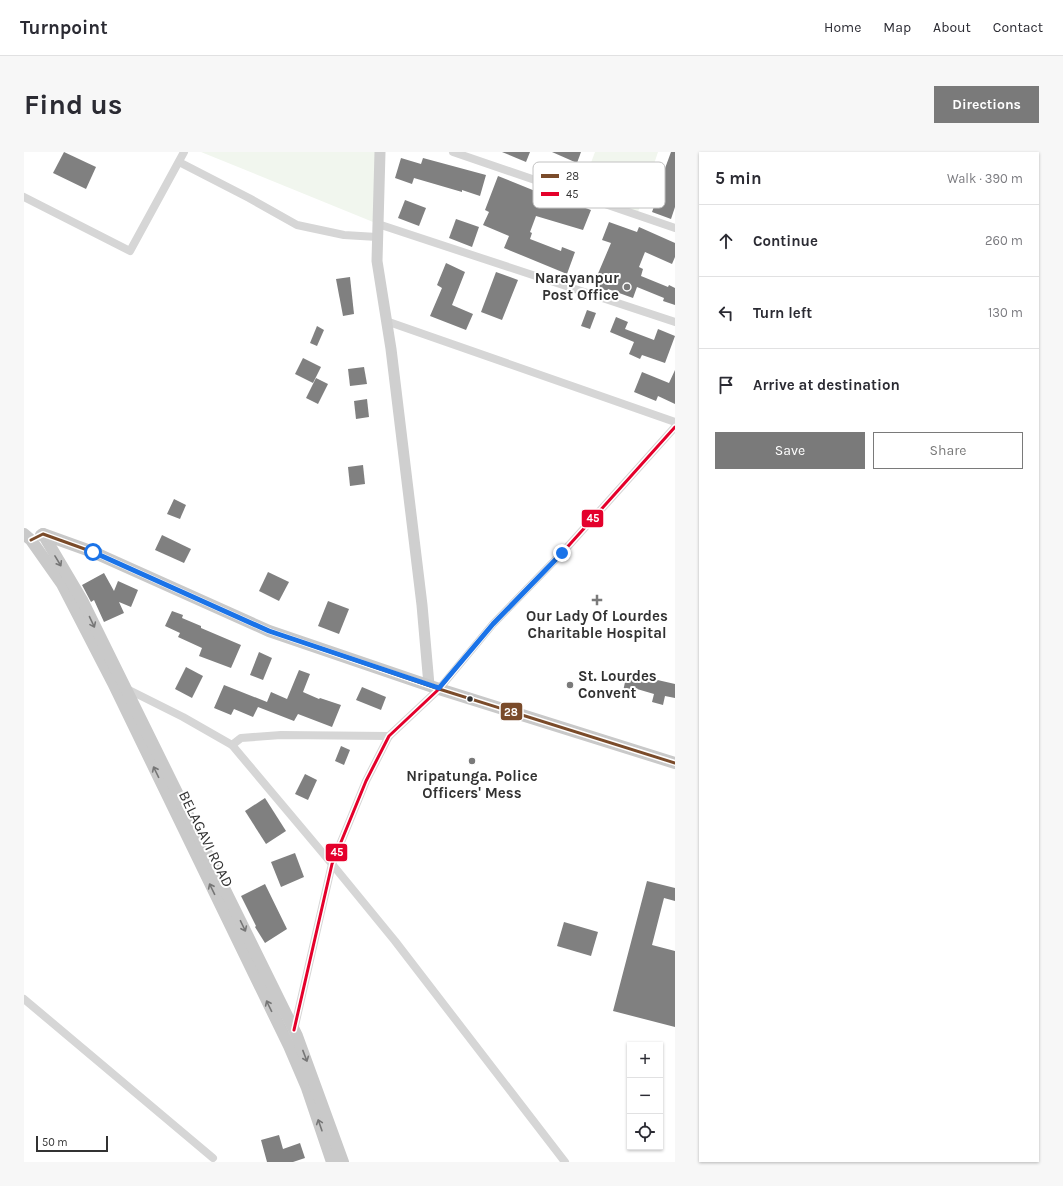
<!DOCTYPE html>
<html lang="en">
<head>
<meta charset="utf-8">
<style>
	:root { --surface:#fff; --page:#f7f7f7; --text:#2b2b33; --muted:#7c7c81; --line:#e1e1e2; --accent:#7a7a7a }
	body { margin:0; font-family:Karla,sans-serif; background:var(--page); color:var(--text) }
	.controls { position:absolute; right:12px; bottom:12px; display:grid; overflow:hidden; border-radius:0px; box-shadow:0 1px 3px #0004 }
	.controls button { width:36px; height:36px; display:grid; place-items:center; padding:0; border:0; border-bottom:1px solid var(--line); background:var(--surface); color:var(--text); font:20px sans-serif }
	.scale { position:absolute; left:12px; bottom:10px; width:72px; box-sizing:border-box; padding-left:4px; border:2px solid #323232; border-top:0; font-size:11px; line-height:14px; white-space:nowrap; color:#323232; -webkit-text-stroke:3px #fff; paint-order:stroke }
	.stop { position:absolute; width:12px; height:12px; margin:-9px; border:3px solid #1a73e8; border-radius:50%; background:#fff }
	.stop.end { background:#1a73e8; border-color:#fff; box-shadow:0 1px 4px #0008 }
	.list { margin:0; padding:0; list-style:none }
	h2 { display:flex; justify-content:space-between; align-items:center; height:52px; margin:0; padding:0 16px; font-size:17px }
	h2 small { font-size:13px; font-weight:400; color:var(--muted) }
	.list li { display:grid; grid-template-columns:26px 1fr auto; gap:12px; align-items:center; box-sizing:border-box; height:72px; padding:0 16px; border-top:1px solid var(--line) }
	.list b { display:block; font-size:15px; white-space:nowrap }
	.list em { font-size:13px; font-style:normal; color:var(--muted) }
	.actions { display:flex; gap:8px; padding:12px 16px }
	.actions a { flex:1; padding:9px 0; border:1px solid var(--accent); border-radius:0px; text-align:center; font-size:14px; color:var(--accent) }
	.actions .main { background:var(--accent); color:#fff }
	.icon { flex:none; width:22px; height:22px; fill:none; stroke:currentColor; stroke-width:2; stroke-linecap:round; stroke-linejoin:round }
	.map { position:relative; flex:none; width:651px; height:1010px; overflow:hidden; border-radius:0px }
	header { display:flex; align-items:center; gap:24px; box-sizing:border-box; height:56px; padding:0 20px; background:var(--surface); border-bottom:1px solid var(--line) }
	header strong { font-size:19px }
	nav { display:flex; gap:22px; margin-inline-start:auto; font-size:14px }
	.intro { display:flex; align-items:center; justify-content:space-between; box-sizing:border-box; height:96px; padding:0 24px }
	h1 { margin:0; font-size:28px }
	.button { padding:10px 18px; border-radius:0px; background:var(--accent); color:#fff; font-size:14px; font-weight:700 }
	main { display:flex; gap:24px; padding:0 24px }
	aside { flex:1; background:var(--surface); border-radius:0px; box-shadow:0 1px 3px #0004 }
	.map>svg:first-child { display:block }
	.green { fill:#f1f6ee }
	.building { fill:#808080 }
	.lines { fill:none; stroke-linecap:round; stroke-linejoin:round }
	.street { stroke:#d6d6d6; stroke-width:8 }
	.secondary { stroke:#cfcfcf; stroke-width:11 }
	.primary { stroke:#c9c9c9; stroke-width:12 }
	.bus-1-casing { stroke:#fff; stroke-width:6 }
	.bus-2-casing { stroke:#fff; stroke-width:6 }
	.bus-1 { stroke:#7a4b2a; stroke-width:3 }
	.bus-2 { stroke:#e4002b; stroke-width:3 }
	.oneway { stroke:#767676 }
	.route { stroke:#1a73e8; stroke-width:5 }
	.poi-dot { fill:#7a7a7a; stroke:#fff; stroke-width:1.5 }
	.bus-dot { fill:#323232; stroke:#fff; stroke-width:1.5 }
	.labels { text-anchor:middle; stroke-width:4; stroke-linejoin:round; paint-order:stroke }
	.poi-label { font-size:15px; font-weight:bold; fill:#323232; stroke:#fff }
	.street-label { font-size:15px; fill:#323232; stroke:#fff }
	.key { fill:#fff; stroke:#c2c2c2; stroke-width:1 }
	.key-label { font-size:11px; fill:#323232 }
	.line-badge { stroke:#fff; stroke-width:1.5 }
	.badge-label { font-size:11px; text-anchor:middle; font-weight:bold; fill:#fff }
</style>
</head>
<body>
<header>
<strong>Turnpoint</strong>
<nav><a>Home</a><a>Map</a><a>About</a><a>Contact</a></nav>
</header>
<div class="intro"><h1>Find us</h1><a class="button">Directions</a></div>
<main>
<div class="map">
<svg width="651" height="1010" viewBox="0 0 651 1010">
	<rect width="100%" height="100%" fill="#fff"/>
	<g class="green">
		<path d="M177 0H356L354 72Z"/>
		<path d="M571 0H634L613 63 555 43Z"/>
	</g>
	<g class="building">
		<path d="M40 0 72 15 62 37 29 21Z"/>
		<path d="M478 0H506L502 10Z"/>
		<path d="M528 0H557L553 11Z"/>
		<path d="M647 0H651V55L647 67 628 60 636 38 630 35 632 28 636 30Z"/>
		<path d="M377 6 397 12 399 6 462 23 456 44 438 38V40L390 26 388 32 371 26Z"/>
		<path d="M474 24 521 43 520 46 547 56 548 51 567 58 559 78 512 64 506 80 508 81 506 87 537 99 538 95 551 100 543 122 480 96 485 84 459 73 465 60 461 58Z"/>
		<path d="M381 48 402 56 395 74 374 66Z"/>
		<path d="M432 67 455 75 448 95 425 86Z"/>
		<path d="M585 70 613 80 615 75 651 91V105L648 112 621 100 615 115 619 117 617 124 644 135 645 133 651 136V153L639 149 640 146 613 135 609 146 584 137 583 139 566 131 570 123 573 124 587 91 578 88Z"/>
		<path d="M422 111 441 120 428 153 449 162 442 178 406 164 418 136 413 133Z"/>
		<path d="M472 120 494 128 478 168 457 160Z"/>
		<path d="M326 125 330 162 319 164 312 127Z"/>
		<path d="M563 158 572 161 566 177 557 174Z"/>
		<path d="M592 165 604 170 601 177 630 188 634 177 651 184 641 211 618 203 616 207 605 202 610 190 586 180Z"/>
		<path d="M293 174 300 178 293 194 286 191Z"/>
		<path d="M279 206 297 215 289 231 271 222Z"/>
		<path d="M340 215 343 232 326 234 324 217Z"/>
		<path d="M651 218V252L634 244 632 249 610 240 618 220 645 231Z"/>
		<path d="M292 226 304 232 294 252 282 246Z"/>
		<path d="M343 247 345 265 332 267 330 249Z"/>
		<path d="M339 313 341 332 326 334 324 315Z"/>
		<path d="M150 347 162 353 156 367 143 362Z"/>
		<path d="M138 383 167 397 160 411 131 398Z"/>
		<path d="M244 420 265 430 255 449 235 439Z"/>
		<path d="M80 421 90 439 94 429 114 438 107 455 95 450 100 461 80 470 70 448 67 450 58 433Z"/>
		<path d="M304 449 325 457 315 482 294 474Z"/>
		<path d="M148 459 159 463 158 466 177 474V476L217 493 207 516 175 504 178 496 154 485 156 481 141 474Z"/>
		<path d="M235 500 248 506 239 528 226 523Z"/>
		<path d="M162 515 179 524 168 546 151 537Z"/>
		<path d="M275 518 286 522 279 540 295 547 296 546 317 553 308 575 274 562 270 569 234 555 229 565 210 557 207 563 190 556 200 533 243 550 247 540 263 547Z"/>
		<path d="M603 521 651 532V546L641 544 639 553 628 550 630 542 613 537 611 546 598 544Z"/>
		<path d="M338 535 362 545 357 558 332 548Z"/>
		<path d="M317 594 326 598 320 613 311 609Z"/>
		<path d="M281 622 293 628 284 648 271 642Z"/>
		<path d="M241 646 262 679 242 692 221 659Z"/>
		<path d="M271 701 280 725 257 735 247 710Z"/>
		<path d="M623 729 651 736V749L640 746 628 793 651 799V875L589 859Z"/>
		<path d="M241 732 263 777 241 791 231 775 232 774 217 744Z"/>
		<path d="M540 770 574 780 567 804 533 794Z"/>
		<path d="M255 983 259 997 276 991 281 1006 269 1010H243L237 988Z"/>
	</g>
	<g class="lines">
		<g class="street">
			<path d="M429 0 651 76"/>
			<path d="M155 10 225 46 273 73 320 83 353 85"/>
			<path d="M0 45 106 99 160 0"/>
			<path d="M354 72 651 170"/>
			<path d="M362 169 651 270"/>
			<path d="M101 536 159 565 208 593 308 712 371 789 541 1010"/>
			<path d="M208 593 217 586 257 583 365 584"/>
			<path d="M0 847 189 1006"/>
			<path d="M270 878 308 712 342 629 365 584 415 537 469 472 538 401 651 275"/>
		</g>
		<path class="secondary" d="M356 0 353 109 367 197 398 453 405 533"/>
		<g class="primary">
			<path d="M0 382 7 388 38 432 89 531 265 894 283 936 308 1010"/>
			<path d="M19 382 58 448 273 884 319 1010"/>
			<path d="M17 383 19 382 69 400 245 479 415 537 651 611"/>
		</g>
		<g class="bus-1-casing">
			<path id="bus-1" d="M7 388 19 382 69 400 245 479 415 537 651 611"/>
		</g>
		<g class="bus-2-casing">
			<path id="bus-2" d="M270 878 308 712 342 629 365 584 415 537 469 472 538 401 651 275"/>
		</g>
		<use href="#bus-1" class="bus-1"/>
		<use href="#bus-2" class="bus-2"/>
	</g>
	<defs><path id="oneway-shaft" d="M-6 0H5M1.5-3L5.5 0L1.5 3" fill="none" stroke-width="1.6" stroke-linecap="round" stroke-linejoin="round"/></defs>
	<g class="oneway">
		<use href="#oneway-shaft" transform="translate(34 409) rotate(59)"/>
		<use href="#oneway-shaft" transform="translate(68 470) rotate(65)"/>
		<use href="#oneway-shaft" transform="translate(132 620) rotate(-116)"/>
		<use href="#oneway-shaft" transform="translate(188 737) rotate(-116)"/>
		<use href="#oneway-shaft" transform="translate(219 774) rotate(64)"/>
		<use href="#oneway-shaft" transform="translate(245 854) rotate(-116)"/>
		<use href="#oneway-shaft" transform="translate(281 904) rotate(69)"/>
		<use href="#oneway-shaft" transform="translate(296 973) rotate(-109)"/>
	</g>
	<g class="lines">
		<path class="route" d="M69 400 245 479 415 536 469 472 538 401"/>
	</g>
	<g class="poi-dot">
		<circle cx="603" cy="135" r="4"/>
		<path d="M571 442h4v4h4v4h-4v4h-4v-4h-4v-4h4z"/>
		<circle cx="546" cy="533" r="4"/>
		<circle cx="448" cy="609" r="4"/>
	</g>
	<circle class="bus-dot" cx="446" cy="547" r="3.5"/>
	<g class="labels">
		<g class="poi-label">
			<text x="595" y="131" text-anchor="end">Narayanpur<tspan x="595" dy="17">Post Office</tspan></text>
			<text x="573" y="469">Our Lady Of Lourdes<tspan x="573" dy="17">Charitable Hospital</tspan></text>
			<text x="554" y="529" text-anchor="start">St. Lourdes<tspan x="554" dy="17">Convent</tspan></text>
			<text x="448" y="629">Nripatunga. Police<tspan x="448" dy="17">Officers' Mess</tspan></text>
		</g>
		<g class="street-label">
			<text transform="translate(182 687) rotate(64)" y="5">BELAGAVI ROAD</text>
		</g>
	</g>
	<rect x="509" y="10" width="132" height="46" rx="6" class="key"/>
	<rect x="517" y="22" width="18" height="4" fill="#7a4b2a"/>
	<rect x="517" y="40" width="18" height="4" fill="#e4002b"/>
	<g class="key-label">
		<text x="542" y="28">28</text>
		<text x="542" y="46">45</text>
	</g>
	<g class="line-badge">
		<rect x="557" y="357" width="23" height="19" rx="4" fill="#e4002b"/>
		<rect x="476" y="550" width="23" height="19" rx="4" fill="#7a4b2a"/>
		<rect x="301" y="691" width="23" height="19" rx="4" fill="#e4002b"/>
	</g>
	<g class="badge-label">
		<text x="569" y="370">45</text>
		<text x="487" y="564">28</text>
		<text x="313" y="704">45</text>
	</g>
</svg>
<div class="controls">
<button>+</button>
<button>−</button>
<button><svg class="icon" aria-label="locate" viewBox="0 0 24 24"><circle cx="12" cy="12" r="6"/><path d="M12 2v4M12 18v4M2 12h4M18 12h4"/></svg></button>
</div>
<div class="scale">50 m</div>
<div class="stop" style="left:69px;top:400px"></div>
<div class="stop end" style="left:538px;top:401px"></div>
</div>
<aside>
<h2>5 min<small>Walk · 390 m</small></h2>
<ul class="list">
<li><svg class="icon" aria-label="ahead" viewBox="0 0 24 24"><path d="M12 20V5M6 11l6-6 6 6"/></svg><div><b>Continue</b></div><em>260 m</em></li>
<li><svg class="icon" aria-label="left" viewBox="0 0 24 24"><path d="M17 20v-9H6M10 6l-5 5 5 5"/></svg><div><b>Turn left</b></div><em>130 m</em></li>
<li><svg class="icon" aria-label="arrive" viewBox="0 0 24 24"><path d="M6 21V4h12l-3 4 3 4H6"/></svg><div><b>Arrive at destination</b></div></li>
</ul>
<div class="actions"><a class="main">Save</a><a>Share</a></div>
</aside>
</main>
</body>
</html>
